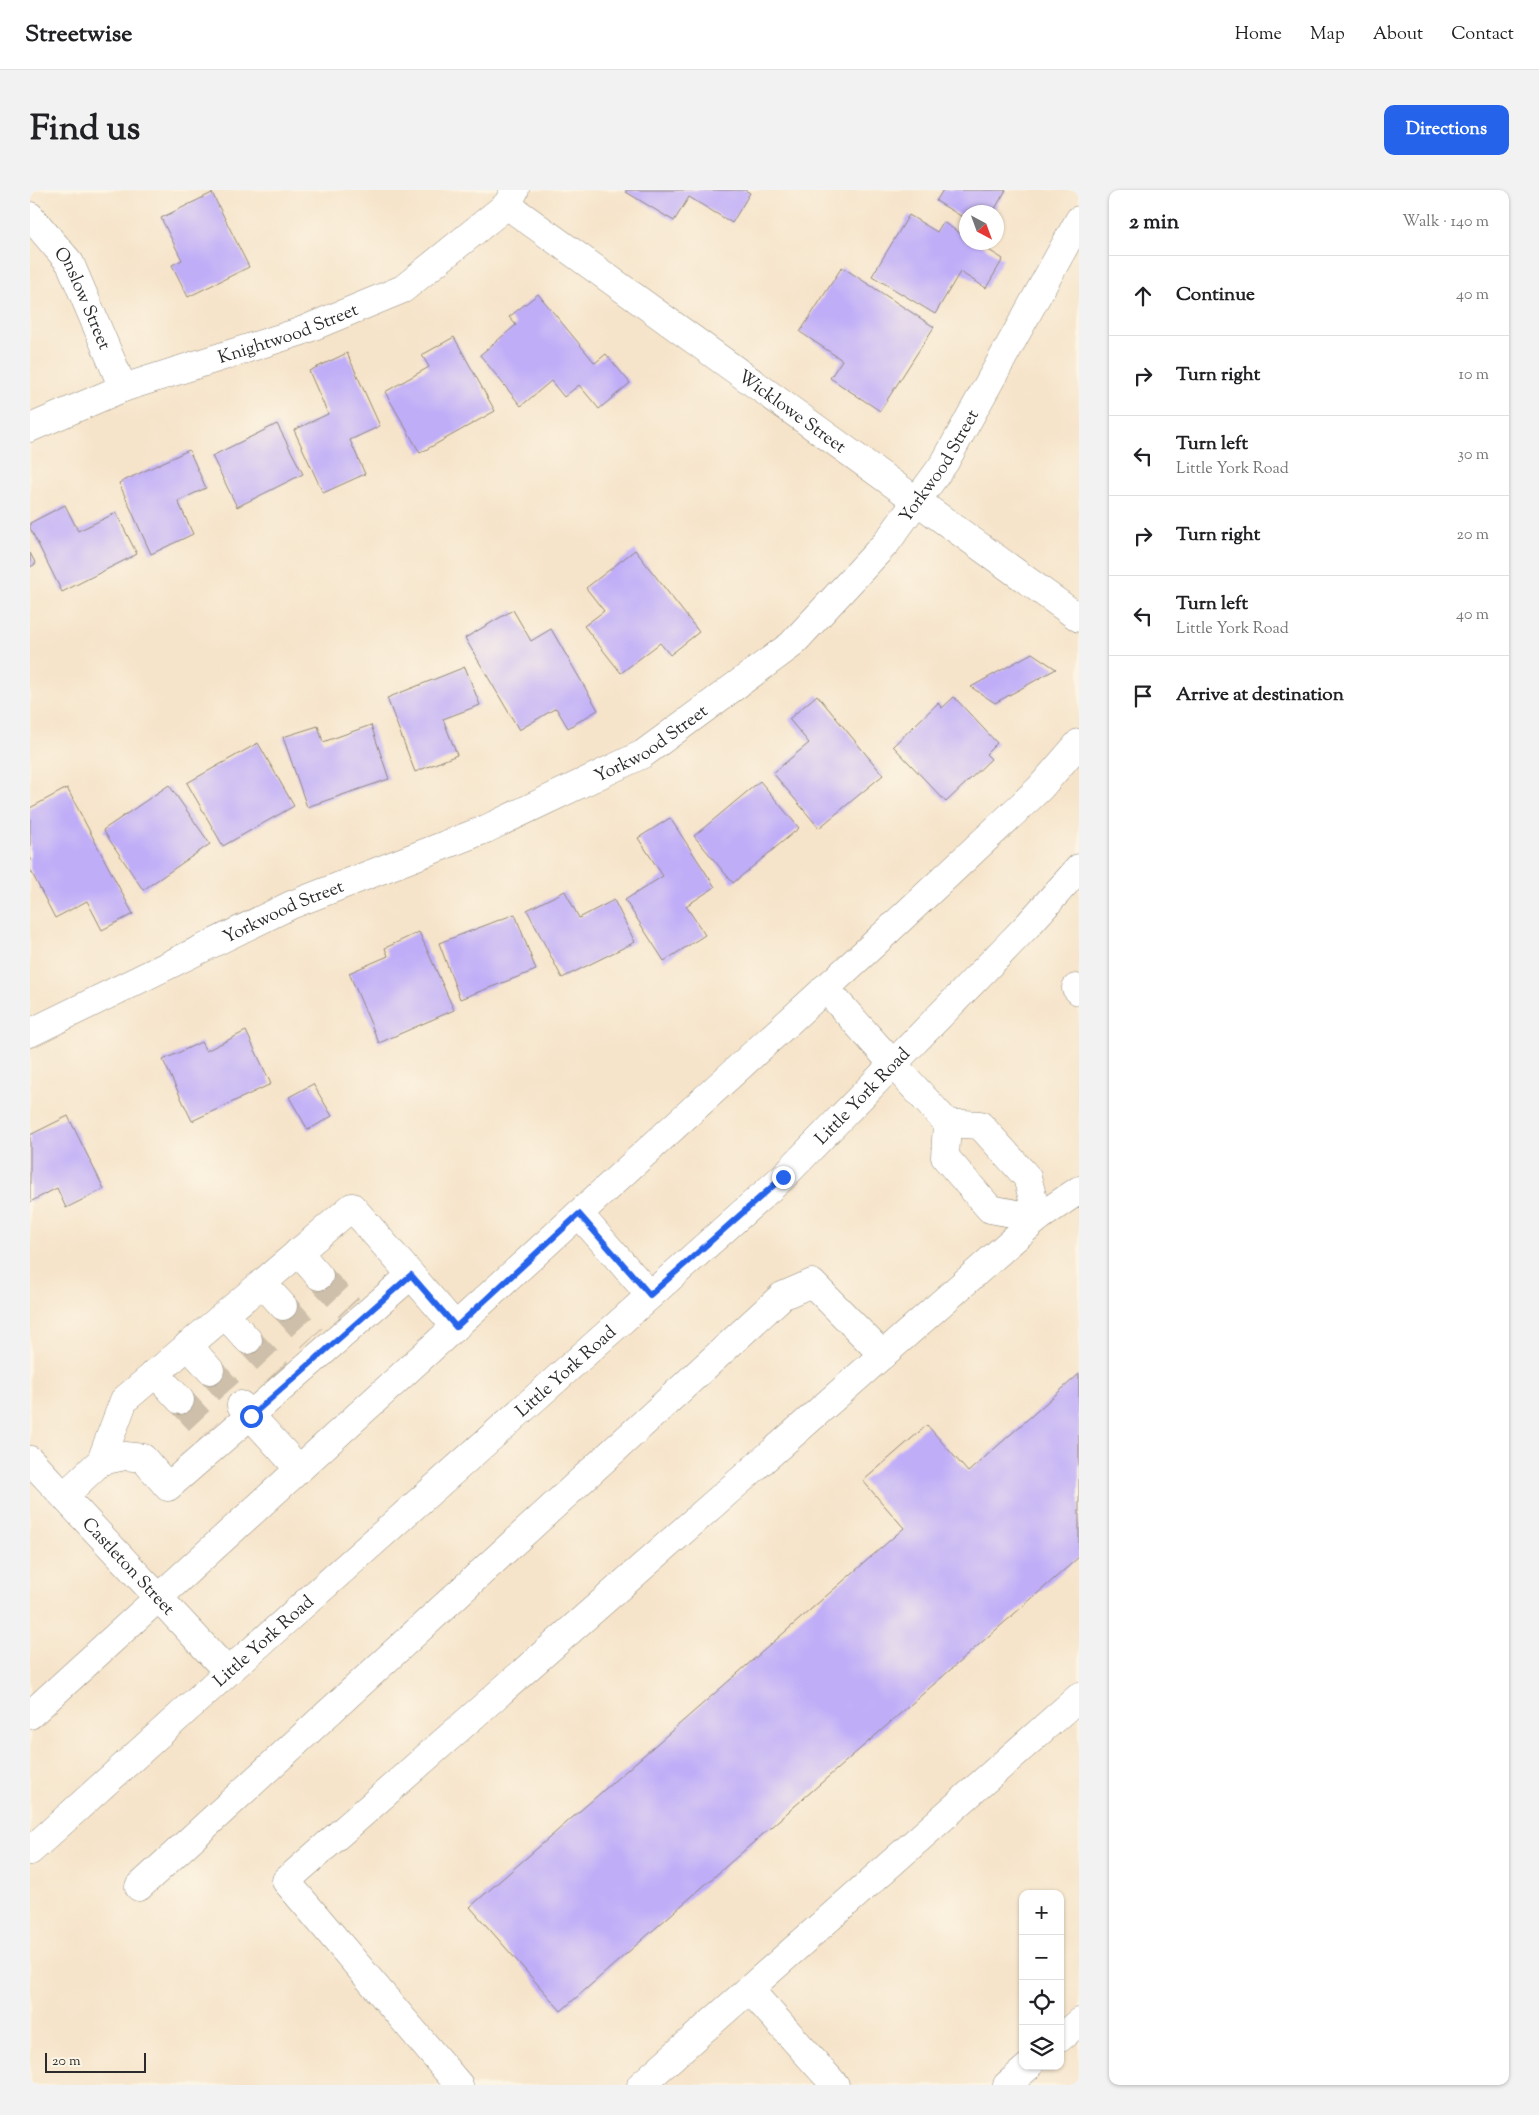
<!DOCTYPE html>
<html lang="en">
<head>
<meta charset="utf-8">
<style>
	:root { --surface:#fff; --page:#f2f2f2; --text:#202124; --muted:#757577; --line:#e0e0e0; --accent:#2563eb }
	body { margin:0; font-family:"Sorts Mill Goudy",serif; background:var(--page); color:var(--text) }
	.controls { position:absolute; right:15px; bottom:15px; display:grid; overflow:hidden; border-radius:10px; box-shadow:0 1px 4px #0004 }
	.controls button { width:45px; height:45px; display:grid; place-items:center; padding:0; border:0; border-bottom:1px solid var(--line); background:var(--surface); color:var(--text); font:25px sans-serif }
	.compass { position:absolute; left:929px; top:15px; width:45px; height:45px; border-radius:50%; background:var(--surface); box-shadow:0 1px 4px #0004; rotate:139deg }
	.scale { position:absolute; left:15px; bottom:12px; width:101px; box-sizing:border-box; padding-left:5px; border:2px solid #2b2b2b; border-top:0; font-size:14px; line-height:18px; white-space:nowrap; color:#2b2b2b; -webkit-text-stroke:4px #fcf5e5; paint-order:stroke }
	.stop { position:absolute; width:15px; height:15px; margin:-11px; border:4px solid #2563eb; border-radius:50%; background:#fff }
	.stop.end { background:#2563eb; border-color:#fff; box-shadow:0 1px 5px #0008 }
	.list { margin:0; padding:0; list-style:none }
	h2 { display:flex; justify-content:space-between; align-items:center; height:65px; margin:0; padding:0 20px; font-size:21px }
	h2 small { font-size:16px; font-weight:400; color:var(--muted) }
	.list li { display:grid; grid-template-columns:32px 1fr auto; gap:15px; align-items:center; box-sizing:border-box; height:80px; padding:0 20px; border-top:1px solid var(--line) }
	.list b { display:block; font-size:19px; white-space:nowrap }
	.list p { margin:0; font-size:16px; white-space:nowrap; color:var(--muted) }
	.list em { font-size:16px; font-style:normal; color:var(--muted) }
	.icon { flex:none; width:28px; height:28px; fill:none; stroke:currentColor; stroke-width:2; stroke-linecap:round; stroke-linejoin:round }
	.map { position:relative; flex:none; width:1049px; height:1895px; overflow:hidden; border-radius:10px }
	header { display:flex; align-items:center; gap:30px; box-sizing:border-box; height:70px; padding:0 25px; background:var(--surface); border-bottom:1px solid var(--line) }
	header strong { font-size:24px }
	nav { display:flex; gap:28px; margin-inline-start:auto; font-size:18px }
	.intro { display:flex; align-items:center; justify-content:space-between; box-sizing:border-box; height:120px; padding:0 30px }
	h1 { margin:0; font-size:35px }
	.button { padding:12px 22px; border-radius:10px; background:var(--accent); color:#fff; font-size:18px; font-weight:700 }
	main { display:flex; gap:30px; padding:0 30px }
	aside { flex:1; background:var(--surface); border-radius:10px; box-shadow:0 1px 4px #0004 }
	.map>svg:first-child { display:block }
	.building { fill:#c0adf8 }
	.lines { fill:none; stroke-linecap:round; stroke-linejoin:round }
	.minor-tunnel { stroke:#cdbfaa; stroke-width:28; stroke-dasharray:28 14; stroke-linecap:butt }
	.minor-casing { stroke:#90887a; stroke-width:29 }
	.major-casing { stroke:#90887a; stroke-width:29 }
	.minor { stroke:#fff; stroke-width:28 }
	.major { stroke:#fff; stroke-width:28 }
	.route { stroke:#2563eb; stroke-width:6 }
	.labels { text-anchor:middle; stroke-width:4.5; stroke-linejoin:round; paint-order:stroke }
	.street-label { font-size:18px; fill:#2b2b2b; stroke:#fcf5e5 }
</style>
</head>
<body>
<header>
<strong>Streetwise</strong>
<nav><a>Home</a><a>Map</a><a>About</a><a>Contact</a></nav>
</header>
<div class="intro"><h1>Find us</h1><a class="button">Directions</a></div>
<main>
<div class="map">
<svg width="1049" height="1895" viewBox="0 0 1049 1895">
	<rect width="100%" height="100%" fill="#fcf5e5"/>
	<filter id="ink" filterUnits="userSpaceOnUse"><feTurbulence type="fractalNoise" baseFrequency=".02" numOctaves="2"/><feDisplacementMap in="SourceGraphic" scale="10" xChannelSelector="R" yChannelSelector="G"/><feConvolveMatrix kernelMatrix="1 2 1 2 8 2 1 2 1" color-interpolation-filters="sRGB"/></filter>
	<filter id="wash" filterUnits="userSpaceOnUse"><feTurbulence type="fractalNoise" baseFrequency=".0096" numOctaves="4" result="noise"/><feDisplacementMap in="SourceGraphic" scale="20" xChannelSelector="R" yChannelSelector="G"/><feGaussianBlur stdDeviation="1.12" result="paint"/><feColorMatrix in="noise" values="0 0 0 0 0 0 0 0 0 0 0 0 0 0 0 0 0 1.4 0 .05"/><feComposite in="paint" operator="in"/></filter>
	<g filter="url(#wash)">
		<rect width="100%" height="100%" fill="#f6e4ca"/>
		<g id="blocks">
			<g class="building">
				<path d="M596 0H715L720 3 702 33 659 7 644 31 596 2Z"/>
				<path d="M913 0H976L963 22H936V29L906 11Z"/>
				<path d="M182 3 219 77 158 107 142 75 152 70 131 28Z"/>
				<path d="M879 25 907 42 913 32 936 47V52H946L973 69 956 98 930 82 905 124 842 86Z"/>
				<path d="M812 77 904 137 850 221 800 188 812 170 770 142Z"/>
				<path d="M508 104 565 173 576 164 600 193 569 219 549 195 534 207 521 191 491 216 450 165 486 135 479 127Z"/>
				<path d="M424 147 465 221 390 263 355 202 399 177 392 165Z"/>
				<path d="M317 163 350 236 320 250 335 284 293 303 264 240 298 224 279 181Z"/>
				<path d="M247 234 273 284 207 317 182 266Z"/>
				<path d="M159 260 176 298 148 311 163 344 121 364 89 293Z"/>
				<path d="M35 315 48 341 86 323 107 364 32 402 0 338V333Z"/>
				<path d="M605 360 669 442 640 465 630 453 591 483 554 436 574 421 556 398Z"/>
				<path d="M0 363 6 374 0 377Z"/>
				<path d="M483 420 501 451 521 439 568 520 538 538 526 518 489 540 435 448Z"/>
				<path d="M1002 463 1026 479 965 513 941 497Z"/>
				<path d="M435 477 450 515 413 529 427 565 385 582 357 508Z"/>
				<path d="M787 505 853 585 789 638 743 583 779 553 759 529Z"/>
				<path d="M924 507 967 553 956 564 961 569 916 612 863 556 908 513 912 518Z"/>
				<path d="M341 535 359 589 277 617 253 547 288 536 293 552Z"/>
				<path d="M228 553 264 616 193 656 157 593Z"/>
				<path d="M730 591 769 638 703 693 664 646Z"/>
				<path d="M139 595 180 654 113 700 73 640Z"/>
				<path d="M37 598 103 724 72 740 57 711 25 728 0 679V618Z"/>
				<path d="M640 628 685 697 656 716 675 745 634 771 595 710 633 686 608 648Z"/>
				<path d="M535 701 549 728 584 710 605 752 532 788 497 720Z"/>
				<path d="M485 724 506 780 430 809 409 753Z"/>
				<path d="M389 742 424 820 349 853 319 783 358 766 355 758Z"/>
				<path d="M216 841 241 894 162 931 133 870 171 852 176 861Z"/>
				<path d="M283 894 302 926 278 940 259 907Z"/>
				<path d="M38 926 74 999 36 1018 27 998 0 1012V945Z"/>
				<path d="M1049 1184V1367L531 1821 440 1717 874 1338 833 1291 897 1235 938 1282Z"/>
			</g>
		</g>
	</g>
	<g filter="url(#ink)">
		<use href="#blocks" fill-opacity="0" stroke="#90887a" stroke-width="1"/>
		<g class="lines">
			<g class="minor-tunnel">
				<path d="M289 1086 319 1118"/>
				<path d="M253 1116 282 1148"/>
				<path d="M218 1150 248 1182"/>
				<path d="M180 1180 211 1215"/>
				<path d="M150 1210 179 1241"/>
			</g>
			<g class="minor-casing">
				<g id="minor">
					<path id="s1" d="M477 15 1049 428"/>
					<path id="s2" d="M0 26 40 73 93 198"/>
					<path id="s3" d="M0 238 93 198 269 142 373 99 477 15 485 0"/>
					<path d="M1046 798 1049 801"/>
					<path id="s4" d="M0 843 261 715 456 639 613 564 761 455 857 352 915 272 1049 30"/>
					<path d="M863 874 917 933 950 935 997 987 1008 1028"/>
					<path d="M917 933 915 967 960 1019 1008 1028"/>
					<path d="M268 1062 289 1086"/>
					<path d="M232 1093 253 1116"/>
					<path d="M195 1125 218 1150"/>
					<path d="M158 1155 180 1180"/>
					<path d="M125 1183 150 1210"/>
					<path d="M211 1215 269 1279"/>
					<path id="s5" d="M0 1270 198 1482"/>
					<path d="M71 1271 95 1266 113 1268 138 1297 381 1085"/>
					<path d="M35 1305 71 1271 94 1210 322 1017 426 1137"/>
					<path d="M109 1697 752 1106 782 1093 853 1165"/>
					<path d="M719 1799 805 1895"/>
					<path d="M1030 1848 1049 1832"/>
					<path d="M429 1895 256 1691 1008 1028 1049 1000"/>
					<path d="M611 1895 1049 1507"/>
					<path d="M977 1895 999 1876"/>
				</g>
			</g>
			<g class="major-casing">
				<g id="major">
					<path d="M795 798 863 874"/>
					<path d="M549 1024 620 1105"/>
					<path d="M0 1525 843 755 1010 598 1049 553"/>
					<path id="s6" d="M0 1661 198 1482 753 987 998 735 1049 678"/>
				</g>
			</g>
			<use href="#minor" class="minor"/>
			<use href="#major" class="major"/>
		</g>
	</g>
	<g class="lines" filter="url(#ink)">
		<path class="route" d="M221 1226 381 1085 426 1137 549 1024 620 1105 753 987"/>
	</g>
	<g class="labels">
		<g class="street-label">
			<text dy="6" stroke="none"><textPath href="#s2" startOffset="99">Onslow Street</textPath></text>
			<text dy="6" stroke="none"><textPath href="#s3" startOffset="275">Knightwood Street</textPath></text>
			<text dy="6" stroke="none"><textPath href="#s1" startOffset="352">Wicklowe Street</textPath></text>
			<text dy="6" stroke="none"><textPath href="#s4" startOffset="1091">Yorkwood Street</textPath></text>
			<text dy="6" stroke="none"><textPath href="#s4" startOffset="686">Yorkwood Street</textPath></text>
			<text dy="6" stroke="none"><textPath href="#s4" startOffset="281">Yorkwood Street</textPath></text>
			<text dy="6" stroke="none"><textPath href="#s6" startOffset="1124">Little York Road</textPath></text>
			<text dy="6" stroke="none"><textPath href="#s6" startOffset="719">Little York Road</textPath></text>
			<text dy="6" stroke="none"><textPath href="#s5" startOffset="145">Castleton Street</textPath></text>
			<text dy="6" stroke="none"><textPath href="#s6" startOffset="314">Little York Road</textPath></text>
		</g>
	</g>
</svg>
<div class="controls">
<button>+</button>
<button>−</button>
<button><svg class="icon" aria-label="locate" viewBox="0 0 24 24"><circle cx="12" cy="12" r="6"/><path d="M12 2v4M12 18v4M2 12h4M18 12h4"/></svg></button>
<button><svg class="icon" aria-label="layers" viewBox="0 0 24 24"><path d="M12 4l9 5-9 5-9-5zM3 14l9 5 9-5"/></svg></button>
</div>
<svg class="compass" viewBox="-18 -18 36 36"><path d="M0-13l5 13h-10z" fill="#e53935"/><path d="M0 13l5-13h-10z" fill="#757577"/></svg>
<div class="scale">20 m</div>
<div class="stop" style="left:221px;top:1226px"></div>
<div class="stop end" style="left:753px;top:987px"></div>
</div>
<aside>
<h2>2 min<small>Walk · 140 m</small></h2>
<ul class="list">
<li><svg class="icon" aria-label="ahead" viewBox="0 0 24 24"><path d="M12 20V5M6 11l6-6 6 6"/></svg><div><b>Continue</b></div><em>40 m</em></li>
<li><svg class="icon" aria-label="right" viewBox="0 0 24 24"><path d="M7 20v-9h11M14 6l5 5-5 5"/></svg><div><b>Turn right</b></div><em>10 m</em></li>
<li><svg class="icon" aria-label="left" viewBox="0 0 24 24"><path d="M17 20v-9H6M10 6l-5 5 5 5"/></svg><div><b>Turn left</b><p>Little York Road</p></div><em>30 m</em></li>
<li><svg class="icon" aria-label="right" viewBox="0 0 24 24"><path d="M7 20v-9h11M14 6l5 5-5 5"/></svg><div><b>Turn right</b></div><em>20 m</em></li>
<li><svg class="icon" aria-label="left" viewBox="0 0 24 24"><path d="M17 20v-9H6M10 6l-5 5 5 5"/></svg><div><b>Turn left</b><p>Little York Road</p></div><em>40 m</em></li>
<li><svg class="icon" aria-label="arrive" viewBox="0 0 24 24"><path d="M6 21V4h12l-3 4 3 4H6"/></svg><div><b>Arrive at destination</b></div></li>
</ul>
</aside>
</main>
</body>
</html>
